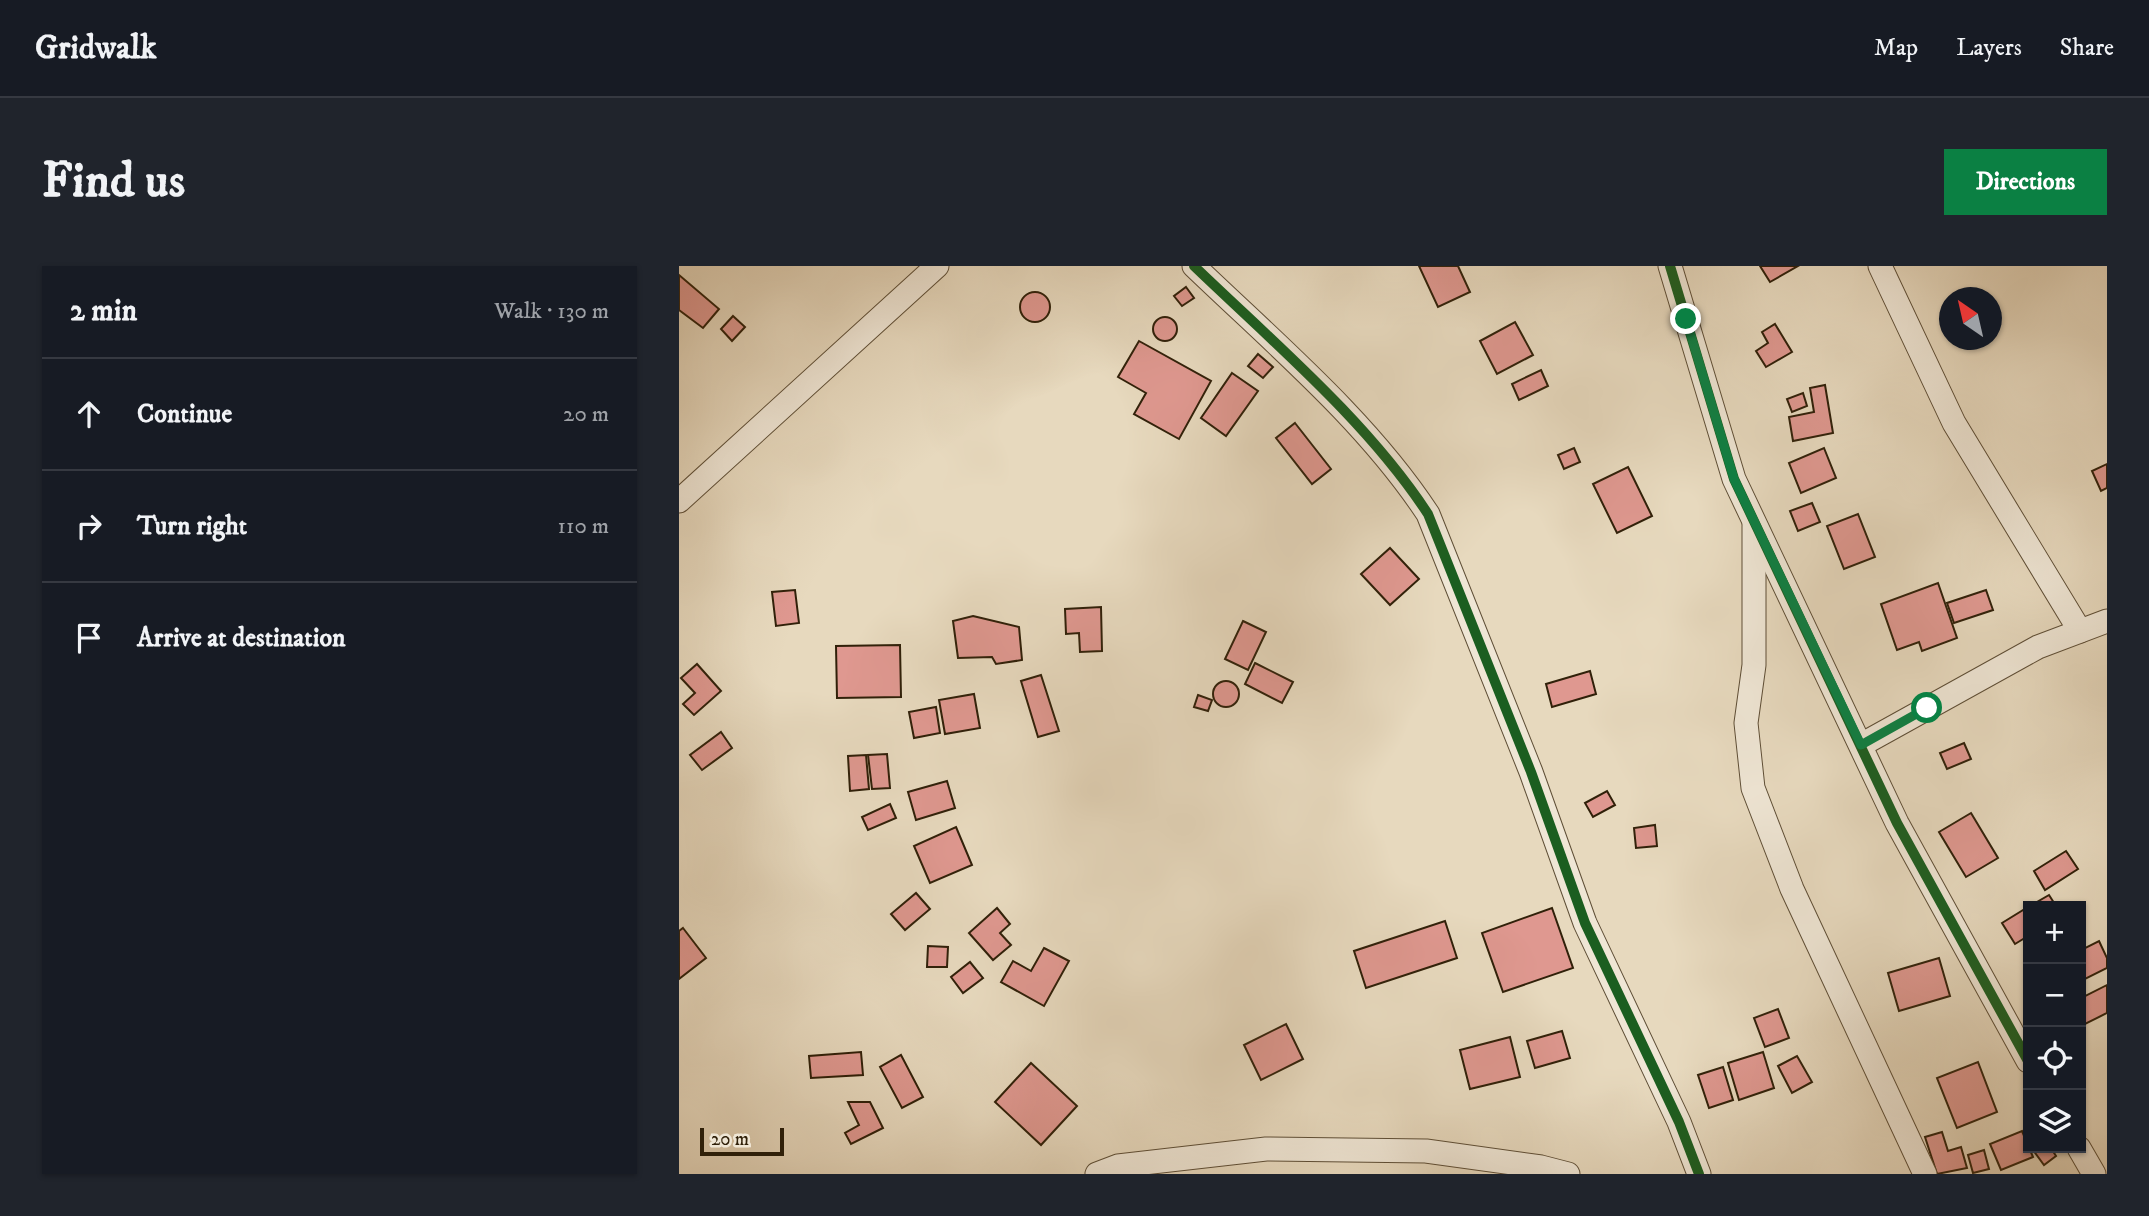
<!DOCTYPE html>
<html lang="en">
<head>
<meta charset="utf-8">
<style>
	:root { --surface:#171b24; --page:#20242c; --text:#f1f3f6; --muted:#9ea1a6; --line:#363941; --accent:#0b8043 }
	body { margin:0; font-family:"IM FELL DW Pica",serif; background:var(--page); color:var(--text) }
	.controls { position:absolute; right:21px; bottom:21px; display:grid; overflow:hidden; border-radius:0px; box-shadow:0 2px 5px #0004 }
	.controls button { width:63px; height:63px; display:grid; place-items:center; padding:0; border:0; border-bottom:2px solid var(--line); background:var(--surface); color:var(--text); font:35px sans-serif }
	.compass { position:absolute; left:1260px; top:21px; width:63px; height:63px; border-radius:50%; background:var(--surface); box-shadow:0 2px 5px #0004; rotate:326deg }
	.scale { position:absolute; left:21px; bottom:18px; width:84px; box-sizing:border-box; padding-left:7px; border:4px solid #302009; border-top:0; font-size:19px; line-height:24px; white-space:nowrap; color:#302009; -webkit-text-stroke:5px #efe6d5; paint-order:stroke }
	.stop { position:absolute; width:21px; height:21px; margin:-16px; border:5px solid #0b8043; border-radius:50%; background:#fff }
	.stop.end { background:#0b8043; border-color:#fff; box-shadow:0 2px 7px #0008 }
	.list { margin:0; padding:0; list-style:none }
	h2 { display:flex; justify-content:space-between; align-items:center; height:91px; margin:0; padding:0 28px; font-size:30px }
	h2 small { font-size:23px; font-weight:400; color:var(--muted) }
	.list li { display:grid; grid-template-columns:46px 1fr auto; gap:21px; align-items:center; box-sizing:border-box; height:112px; padding:0 28px; border-top:2px solid var(--line) }
	.list b { display:block; font-size:26px; white-space:nowrap }
	.list em { font-size:23px; font-style:normal; color:var(--muted) }
	.icon { flex:none; width:38px; height:38px; fill:none; stroke:currentColor; stroke-width:2; stroke-linecap:round; stroke-linejoin:round }
	.map { position:relative; flex:none; width:1428px; height:908px; overflow:hidden; border-radius:0px }
	header { display:flex; align-items:center; gap:42px; box-sizing:border-box; height:98px; padding:0 35px; background:var(--surface); border-bottom:2px solid var(--line) }
	header strong { font-size:33px }
	nav { display:flex; gap:38px; margin-inline-start:auto; font-size:24px }
	.intro { display:flex; align-items:center; justify-content:space-between; box-sizing:border-box; height:168px; padding:0 42px }
	h1 { margin:0; font-size:49px }
	.button { padding:18px 32px; border-radius:0px; background:var(--accent); color:#fff; font-size:24px; font-weight:700 }
	main { display:flex; gap:42px; padding:0 42px }
	aside { flex:1; background:var(--surface); border-radius:0px; box-shadow:0 2px 5px #0004 }
	.map>svg:first-child { display:block }
	.building { fill:#df9890; stroke:#302009; stroke-width:2 }
	.lines { fill:none; stroke-linecap:round; stroke-linejoin:round }
	.minor-casing { stroke:#5e4e36; stroke-width:25 }
	.minor { stroke:#efe6d5; stroke-width:23 }
	.cycleway-casing { stroke:#efe6d5; stroke-width:15 }
	.cycleway { stroke:#1b5e20; stroke-width:10 }
	.route { stroke:#0b8043; stroke-width:9 }
</style>
</head>
<body>
<header>
<strong>Gridwalk</strong>
<nav><a>Map</a><a>Layers</a><a>Share</a></nav>
</header>
<div class="intro"><h1>Find us</h1><a class="button">Directions</a></div>
<main>
<aside>
<h2>2 min<small>Walk · 130 m</small></h2>
<ul class="list">
<li><svg class="icon" aria-label="ahead" viewBox="0 0 24 24"><path d="M12 20V5M6 11l6-6 6 6"/></svg><div><b>Continue</b></div><em>20 m</em></li>
<li><svg class="icon" aria-label="right" viewBox="0 0 24 24"><path d="M7 20v-9h11M14 6l5 5-5 5"/></svg><div><b>Turn right</b></div><em>110 m</em></li>
<li><svg class="icon" aria-label="arrive" viewBox="0 0 24 24"><path d="M6 21V4h12l-3 4 3 4H6"/></svg><div><b>Arrive at destination</b></div></li>
</ul>
</aside>
<div class="map">
<svg width="1428" height="908" viewBox="0 0 1428 908">
	<rect width="100%" height="100%" fill="#e7d9be"/>
	<filter id="stains"><feTurbulence type="fractalNoise" baseFrequency=".00286" numOctaves="4"/><feColorMatrix values="0 0 0 0 .2 0 0 0 0 .09 0 0 0 0 .02 0 0 0 .5 -.17"/></filter>
	<radialGradient id="worn" r=".72"><stop offset=".6" stop-color="#630" stop-opacity="0"/><stop offset="1" stop-color="#630" stop-opacity=".3"/></radialGradient>
	<g class="building">
		<path d="M740 0H779L791 26 759 41Z"/>
		<path d="M1081 0H1119L1091 16Z"/>
		<path d="M0 9 40 43 24 62 0 44Z"/>
		<path d="M507 21 515 32 503 40 495 30Z"/>
		<circle cx="356" cy="41" r="15"/>
		<path d="M54 50 66 61 53 75 42 63Z"/>
		<circle cx="486" cy="63" r="12"/>
		<path d="M836 56 854 89 818 108 801 75Z"/>
		<path d="M1096 58 1113 86 1087 101 1077 85 1089 77 1083 66Z"/>
		<path d="M460 75 532 115 500 173 455 148 467 127 439 111Z"/>
		<path d="M579 88 594 101 584 112 569 100Z"/>
		<path d="M862 104 869 120 840 134 833 118Z"/>
		<path d="M553 107 579 125 547 170 522 152Z"/>
		<path d="M1146 119 1154 167 1114 175 1110 151 1135 146 1131 122Z"/>
		<path d="M1124 127 1128 140 1113 146 1108 133Z"/>
		<path d="M616 157 652 203 633 218 597 172Z"/>
		<path d="M895 182 901 196 885 203 879 189Z"/>
		<path d="M1145 182 1157 212 1122 227 1110 197Z"/>
		<path d="M1428 198V222L1422 225 1413 205Z"/>
		<path d="M949 201 973 250 938 267 914 218Z"/>
		<path d="M1133 237 1141 256 1119 265 1111 245Z"/>
		<path d="M1179 248 1196 291 1165 303 1148 260Z"/>
		<path d="M711 282 740 313 711 339 682 308Z"/>
		<path d="M1259 317 1278 372 1243 385 1240 376 1218 384 1202 338Z"/>
		<path d="M116 324 120 357 97 360 93 326Z"/>
		<path d="M1307 324 1314 344 1275 357 1268 337Z"/>
		<path d="M422 341 423 385 401 386 400 367 387 368 386 343Z"/>
		<path d="M294 350 340 361 343 394 317 398 313 391 279 392 274 355Z"/>
		<path d="M564 355 587 366 569 404 546 393Z"/>
		<path d="M221 379 222 431 158 432 157 380Z"/>
		<path d="M576 397 614 416 603 437 566 418Z"/>
		<path d="M18 398 42 425 15 449 4 438 16 427 2 412Z"/>
		<path d="M911 405 917 428 873 441 867 418Z"/>
		<path d="M362 409 380 465 359 471 342 415Z"/>
		<circle cx="547" cy="428" r="13"/>
		<path d="M295 428 301 462 266 468 260 434Z"/>
		<path d="M519 429 533 434 529 445 515 441Z"/>
		<path d="M257 441 261 467 235 472 230 446Z"/>
		<path d="M42 466 53 482 23 504 11 489Z"/>
		<path d="M1285 477 1292 493 1268 503 1261 487Z"/>
		<path d="M208 488 211 522 193 523 189 489Z"/>
		<path d="M187 489 190 523 171 525 169 490Z"/>
		<path d="M268 515 276 542 237 554 229 526Z"/>
		<path d="M928 525 936 539 914 551 906 537Z"/>
		<path d="M211 538 217 552 189 564 183 551Z"/>
		<path d="M1292 547 1319 592 1287 611 1260 566Z"/>
		<path d="M976 559 978 580 957 582 955 562Z"/>
		<path d="M277 561 293 599 251 617 235 580Z"/>
		<path d="M1387 585 1399 603 1366 624 1355 605Z"/>
		<path d="M237 627 251 643 226 664 212 648Z"/>
		<path d="M1370 629 1377 640H1351Z"/>
		<path d="M1349 641V670L1336 678 1323 657Z"/>
		<path d="M318 642 331 658 321 667 332 679 314 694 290 667Z"/>
		<path d="M873 642 894 702 824 726 803 667Z"/>
		<path d="M766 655 778 692 687 722 675 685Z"/>
		<path d="M4 662 27 692 0 713V665Z"/>
		<path d="M1420 675 1428 692V702L1402 715V684Z"/>
		<path d="M249 680 269 681 268 701H248Z"/>
		<path d="M365 682 390 695 365 740 322 716 334 695 352 705Z"/>
		<path d="M1260 692 1271 730 1220 745 1209 707Z"/>
		<path d="M291 696 304 712 284 727 272 711Z"/>
		<path d="M1428 719V747L1402 760V732Z"/>
		<path d="M1099 743 1110 772 1086 781 1075 752Z"/>
		<path d="M607 758 624 793 582 814 565 779Z"/>
		<path d="M883 765 891 792 856 802 848 775Z"/>
		<path d="M831 771 841 811 791 823 781 784Z"/>
		<path d="M182 786 184 809 132 812 130 790Z"/>
		<path d="M1084 786 1095 822 1060 834 1049 797Z"/>
		<path d="M222 789 244 831 223 842 201 801Z"/>
		<path d="M1118 790 1133 816 1113 827 1099 800Z"/>
		<path d="M1299 796 1318 846 1278 862 1258 812Z"/>
		<path d="M352 797 398 840 362 879 316 836Z"/>
		<path d="M1044 801 1054 834 1030 842 1019 809Z"/>
		<path d="M169 836H191L204 862 172 878 166 867 180 859Z"/>
		<path d="M1343 865 1354 891 1322 904 1311 878Z"/>
		<path d="M1263 866 1269 885 1282 881 1288 902 1258 908 1246 871Z"/>
		<path d="M1357 882H1372L1377 890 1365 899 1354 884Z"/>
		<path d="M1305 884 1310 903 1294 907 1289 889Z"/>
	</g>
	<g class="lines">
		<g class="minor-casing">
			<g id="minor">
				<path d="M515 0C595 77 688 155 749 248L852 506 906 657 1000 856 1020 908"/>
				<path d="M991 0 1055 213 1218 557 1349 795"/>
				<path d="M1201 0 1275 157 1401 365"/>
				<path d="M0 235 258 0"/>
				<path d="M1075 260V399L1067 457 1074 522 1113 623 1246 908"/>
				<path d="M1182 479 1359 381 1428 355"/>
				<path d="M1400 882 1415 908"/>
				<path d="M418 908 439 900 587 883 747 885 862 901 889 908"/>
			</g>
		</g>
		<use href="#minor" class="minor"/>
		<g class="cycleway-casing">
			<g id="cycleway">
				<path d="M515 0C595 77 688 155 749 248L852 506 906 657 1000 856 1020 908"/>
				<path d="M991 0 1055 213 1218 557 1349 795"/>
			</g>
		</g>
		<use href="#cycleway" class="cycleway"/>
	</g>
	<g class="lines">
		<path class="route" d="M1007 53 1055 213 1182 479 1248 442"/>
	</g>
	<rect width="100%" height="100%" filter="url(#stains)"/>
	<rect width="100%" height="100%" fill="url(#worn)"/>
</svg>
<div class="controls">
<button>+</button>
<button>−</button>
<button><svg class="icon" aria-label="locate" viewBox="0 0 24 24"><circle cx="12" cy="12" r="6"/><path d="M12 2v4M12 18v4M2 12h4M18 12h4"/></svg></button>
<button><svg class="icon" aria-label="layers" viewBox="0 0 24 24"><path d="M12 4l9 5-9 5-9-5zM3 14l9 5 9-5"/></svg></button>
</div>
<svg class="compass" viewBox="-18 -18 36 36"><path d="M0-13l5 13h-10z" fill="#e53935"/><path d="M0 13l5-13h-10z" fill="#9ea1a6"/></svg>
<div class="scale">20 m</div>
<div class="stop" style="left:1248px;top:442px"></div>
<div class="stop end" style="left:1007px;top:53px"></div>
</div>
</main>
</body>
</html>
